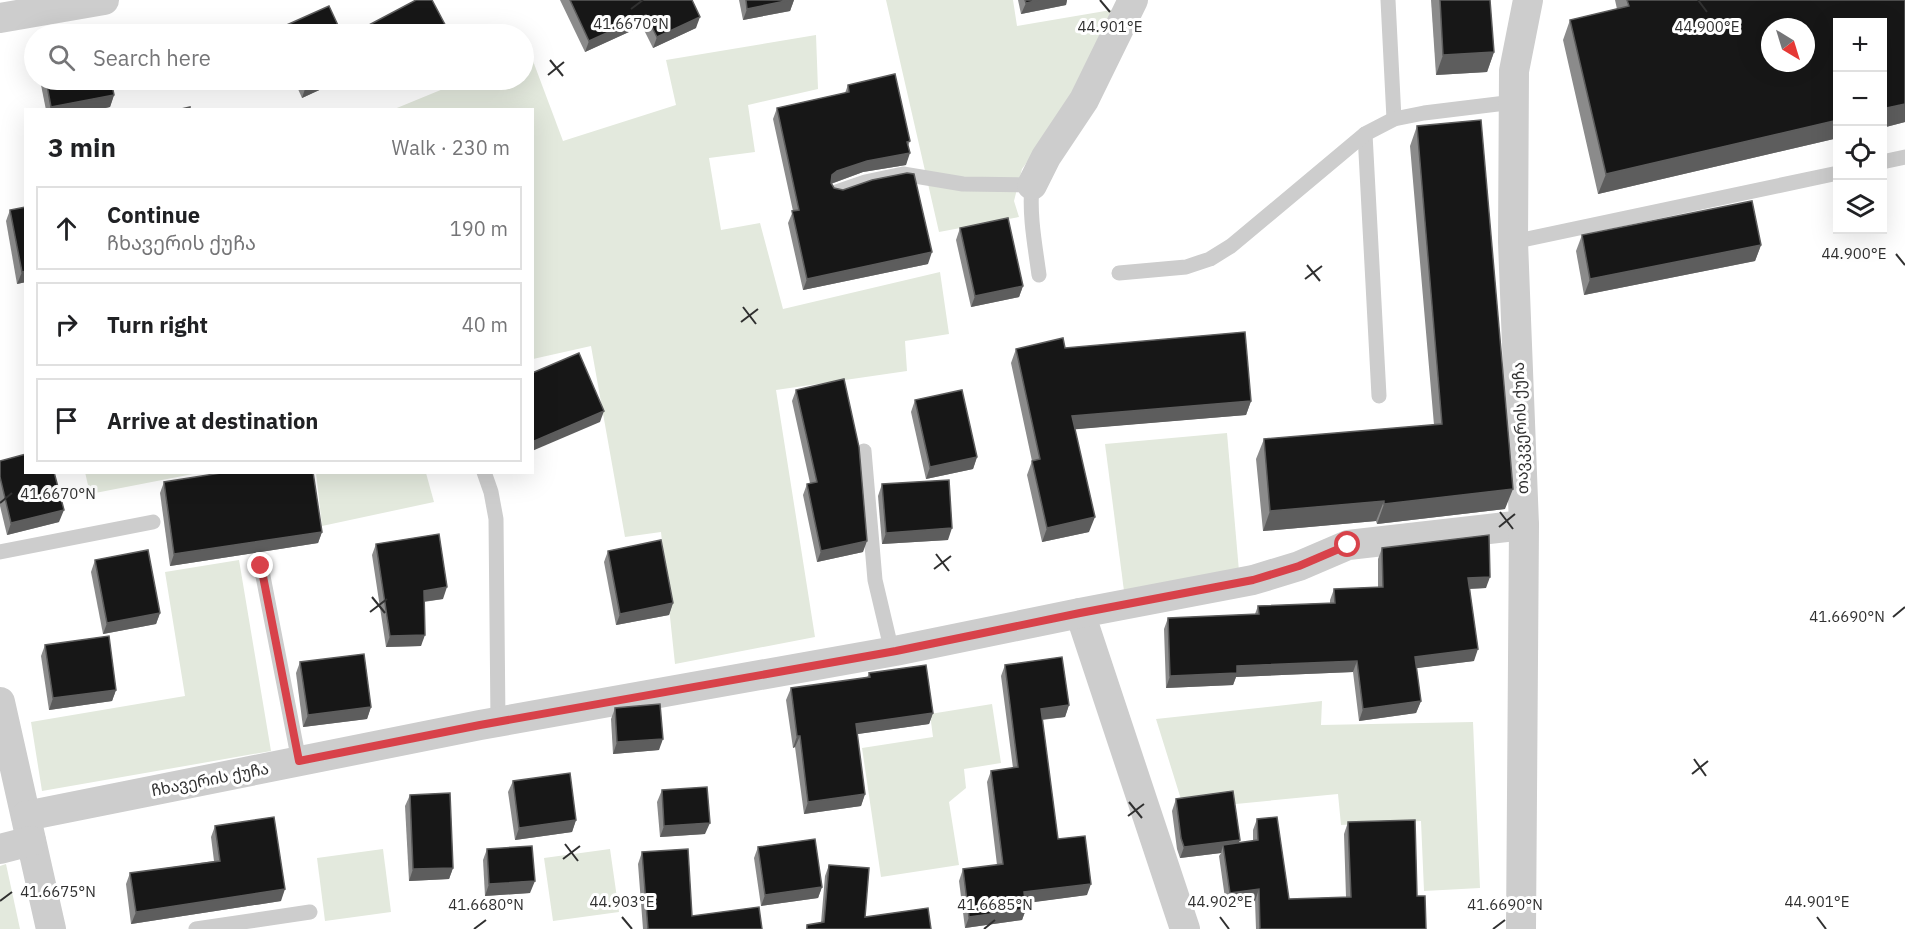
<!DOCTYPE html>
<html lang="en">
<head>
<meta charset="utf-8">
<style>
	:root { --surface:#fff; --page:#f2f2f2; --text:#202124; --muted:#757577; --line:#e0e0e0 }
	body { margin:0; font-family:"IBM Plex Sans","Noto Sans Georgian",sans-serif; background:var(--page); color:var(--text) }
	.controls { position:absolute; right:18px; top:18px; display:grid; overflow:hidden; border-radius:0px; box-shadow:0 6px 24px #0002 }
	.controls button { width:54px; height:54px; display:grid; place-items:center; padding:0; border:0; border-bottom:2px solid var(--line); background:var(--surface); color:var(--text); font:30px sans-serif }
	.compass { position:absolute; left:1761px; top:18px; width:54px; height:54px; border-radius:50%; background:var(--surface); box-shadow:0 6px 24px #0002; rotate:142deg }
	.stop { position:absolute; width:18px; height:18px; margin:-14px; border:4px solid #d8424a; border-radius:50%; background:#fff }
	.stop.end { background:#d8424a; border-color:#fff; box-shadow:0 2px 6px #0008 }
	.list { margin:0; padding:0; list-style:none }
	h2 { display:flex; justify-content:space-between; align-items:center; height:78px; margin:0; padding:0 24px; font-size:26px }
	h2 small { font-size:20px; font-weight:400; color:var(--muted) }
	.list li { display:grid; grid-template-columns:39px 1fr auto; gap:18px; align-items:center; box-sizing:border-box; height:84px; margin:0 12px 12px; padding:0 12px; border:2px solid var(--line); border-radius:0px }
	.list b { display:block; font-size:22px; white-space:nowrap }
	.list p { margin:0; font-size:20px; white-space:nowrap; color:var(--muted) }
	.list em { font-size:20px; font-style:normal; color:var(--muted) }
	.icon { flex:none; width:33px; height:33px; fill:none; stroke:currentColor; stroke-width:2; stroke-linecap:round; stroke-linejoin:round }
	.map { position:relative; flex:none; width:1905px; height:929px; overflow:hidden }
	.search { position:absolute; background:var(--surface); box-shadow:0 6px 24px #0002; left:24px; top:24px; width:510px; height:66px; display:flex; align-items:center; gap:15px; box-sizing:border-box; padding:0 21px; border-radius:33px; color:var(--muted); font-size:22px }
	.panel { position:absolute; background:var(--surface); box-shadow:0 6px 24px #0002; left:24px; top:108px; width:510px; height:366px; border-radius:0px }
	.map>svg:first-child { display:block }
	.green { fill:#e3e9dd }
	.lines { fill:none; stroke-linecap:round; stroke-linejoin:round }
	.lane { stroke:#cdcdcd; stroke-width:15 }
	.street { stroke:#cdcdcd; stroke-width:30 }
	.wall { fill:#8b8b8b }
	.shaded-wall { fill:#5d5d5d }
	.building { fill:#171717; stroke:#5d5d5d; stroke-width:1.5; fill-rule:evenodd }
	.route { stroke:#d8424a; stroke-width:8 }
	.ticks { fill:none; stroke:#303030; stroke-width:2 }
	.labels { text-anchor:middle; stroke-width:6; stroke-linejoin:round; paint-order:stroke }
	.street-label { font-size:16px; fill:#303030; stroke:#fff }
	.ticks-label { font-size:15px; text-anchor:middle; fill:#303030; stroke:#fff; stroke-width:6; stroke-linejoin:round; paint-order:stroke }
</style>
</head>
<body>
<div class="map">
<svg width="1905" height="929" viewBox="0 0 1905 929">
	<rect width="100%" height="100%" fill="#fff"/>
	<g class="green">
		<path d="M886 0H1013L1017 26 1117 9 1076 94 1022 169 1014 201 1019 217 939 232Z"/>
		<path d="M816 35 818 89 748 105 755 152 709 158 721 230 760 223 783 309 940 272 949 334 905 341 907 371 776 390 815 637 675 664 661 532 625 537 591 346 533 359 532 110H392L465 80H524V56L530 53 563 141 676 105 666 60Z"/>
		<path d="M1227 433 1239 571 1124 591 1105 444Z"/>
		<path d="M85 472H198V473L90 494Z"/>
		<path d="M316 473H426L434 502 322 526Z"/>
		<path d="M239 560 271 751 42 791 31 722 185 696 165 572Z"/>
		<path d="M1322 701 1321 725 1473 722 1480 888 1424 891 1421 821 1341 825 1338 794 1184 809 1156 719Z"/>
		<path d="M992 704 1001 763 964 769 966 788 949 802 959 865 881 877 862 748 933 737 930 714Z"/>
		<path d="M383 849 391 912 325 921 317 858Z"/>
		<path d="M610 849 619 912 553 921 544 858Z"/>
		<path d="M6 864 20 929H0V866Z"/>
	</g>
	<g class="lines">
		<g class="lane">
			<path d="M1388 0 1394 119"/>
			<path d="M1365 134 1379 396"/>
			<path d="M1882 162 1905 157"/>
			<path d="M836 192 865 182 903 174 963 184 1032 185C1029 215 1035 245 1039 275"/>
			<path d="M1513 242 1838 173"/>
			<path d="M1119 273 1186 267 1210 259 1231 246 1365 134 1394 119 1424 113 1514 102"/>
			<path d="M864 451 875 580 892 652"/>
			<path d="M484 472 491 492 496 519 498 722"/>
			<path d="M0 552 153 522"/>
			<path d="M261 566 299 761"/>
			<path d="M196 929 310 912"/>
		</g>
		<g class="street">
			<path d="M0 18 104 0"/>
			<path d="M1032 185 1046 157 1084 100 1133 0"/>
			<path d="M1080 613 1185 929"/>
			<path d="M0 702 51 929"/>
			<path d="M26 816 480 725 895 651 1080 613 1253 580 1299 566 1348 545 1524 525"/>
			<path d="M0 849 31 841"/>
			<path d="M1521 929 1524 525 1513 242 1514 71 1528 0"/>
		</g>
	</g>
	<g class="wall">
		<path d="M560 0H692L696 28 653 48 642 26 585 52Z"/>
		<path d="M739 0H794L790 11 743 20Z"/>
		<path d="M1018 0H1067L1066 5 1021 14Z"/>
		<path d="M1431 0H1490L1494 52 1487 72 1436 75Z"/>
		<path d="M1615 0H1905V122L1882 128V22H1838V138L1598 194 1563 40 1570 20 1617 9Z"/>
		<path d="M280 28 342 34H277Z"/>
		<path d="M40 80H111L114 95 110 107 96 110H46Z"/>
		<path d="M294 80H341L302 98Z"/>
		<path d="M848 85 910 141 908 146 906 165 863 172 831 184 834 188 928 264 803 290 788 223 793 211 773 119 777 108 845 93Z"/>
		<path d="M1417 126 1505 509 1377 524 1376 521 1263 531 1256 459 1264 439 1434 425 1410 146Z"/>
		<path d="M10 210 26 282 17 284 6 221Z"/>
		<path d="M960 228 1023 286 1019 297 971 307 956 240Z"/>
		<path d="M1582 235 1761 245 1755 261 1584 295 1576 251Z"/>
		<path d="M1065 348 1251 401 1246 415 1075 429 1089 532 1042 542 1027 475 1032 461 1011 363 1016 349Z"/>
		<path d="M796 390 863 552 817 562 803 495 807 484 810 483 792 401Z"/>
		<path d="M915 400 977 457 973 469 926 479 911 412Z"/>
		<path d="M0 461 59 522 7 535 0 506Z"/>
		<path d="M164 482 322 532 318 543 170 566 160 493Z"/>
		<path d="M882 484 948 540 882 544 878 496Z"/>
		<path d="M376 544 443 599 424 602 421 646 386 647 372 555Z"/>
		<path d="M1382 548 1486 588 1470 589 1474 661 1416 668 1421 701 1416 713 1359 721 1353 672 1236 677 1233 685 1166 688 1164 629 1168 618 1255 614 1258 606 1330 603V600L1334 589 1378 587V559Z"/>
		<path d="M608 551 673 603 669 615 616 625 604 562Z"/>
		<path d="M95 560 160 613 156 624 103 634 91 572Z"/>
		<path d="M45 645 116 690 112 701 49 710 41 656Z"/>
		<path d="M300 662 371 707 367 719 303 727 296 673Z"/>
		<path d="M1005 665 1069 705 1065 717 1042 720 1058 839 1087 895 1025 903 1026 909 1022 920 965 928 959 881 963 869 997 865 987 782 991 771 1013 768 1001 676Z"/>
		<path d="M869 673 933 713 929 724 857 734 865 794 861 806 804 814 795 747 793 748 786 700 791 688 867 678Z"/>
		<path d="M615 708 659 750 613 754 611 719Z"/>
		<path d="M513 781 576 820 572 832 515 840 508 792Z"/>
		<path d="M662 790 705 834 660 837 657 802Z"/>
		<path d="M410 795 453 868 449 879 409 881 405 806Z"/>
		<path d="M1176 799 1240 840 1238 843 1253 841V830L1257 819 1289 899 1346 897 1344 834 1348 822 1417 896 1426 929H1256L1255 901 1226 905 1219 856 1221 853 1180 858 1177 849 1172 811Z"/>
		<path d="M215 826 281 901 131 924 126 884 130 873 214 861 211 837Z"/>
		<path d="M758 847 822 887 818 898 761 906 754 858Z"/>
		<path d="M487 849 530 893 485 896 483 860Z"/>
		<path d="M642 852 692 916 762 929H643L638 864Z"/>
		<path d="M829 865 865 917 931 929H806L807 925 821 923 825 876Z"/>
	</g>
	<g class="shaded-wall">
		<path d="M790 0H794L790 11 743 20 747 9Z"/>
		<path d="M1039 0H1067L1066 5 1021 14 1026 3Z"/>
		<path d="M646 15 642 26 585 52 589 41Z"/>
		<path d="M700 17 696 28 653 48 657 37Z"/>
		<path d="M1494 52 1487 72 1436 75 1443 55Z"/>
		<path d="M321 80H341L302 98 306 86Z"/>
		<path d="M114 95 110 107 96 110H50L51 107Z"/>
		<path d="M1905 104V122L1882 128V109Z"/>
		<path d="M1838 120V138L1598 194 1606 174Z"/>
		<path d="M910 153 906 165 863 172 833 183 828 186 832 175 837 171 867 161Z"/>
		<path d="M1761 245 1755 261 1584 295 1590 279Z"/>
		<path d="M932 252 928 264 803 290 807 279Z"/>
		<path d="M26 271V282L17 284 22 272Z"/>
		<path d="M1023 286 1019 297 971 307 975 296Z"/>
		<path d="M1251 401 1246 415 1067 430 1072 416Z"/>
		<path d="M604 411 600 422 532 451V442Z"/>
		<path d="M977 457 973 469 926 479 930 467Z"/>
		<path d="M1513 489 1505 509 1377 524 1384 504Z"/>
		<path d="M1384 501 1376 521 1263 531 1270 511Z"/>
		<path d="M64 510 59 522 7 535 11 523Z"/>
		<path d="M1095 517 1089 532 1042 542 1047 528Z"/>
		<path d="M952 528 948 540 882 544 886 533Z"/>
		<path d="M322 532 318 543 170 566 174 554Z"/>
		<path d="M867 541 863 552 817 562 821 551Z"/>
		<path d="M1490 577 1486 588 1464 589 1468 578Z"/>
		<path d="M447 587 443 599 420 602 424 591Z"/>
		<path d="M673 603 669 615 616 625 620 614Z"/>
		<path d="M160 613 156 624 103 634 107 623Z"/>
		<path d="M425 635 421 646 386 647 390 636Z"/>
		<path d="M1478 649 1474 661 1410 669 1415 657Z"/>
		<path d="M1357 661 1353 672 1236 677 1233 685 1166 688 1170 676 1237 666Z"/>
		<path d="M116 690 112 701 49 710 53 698Z"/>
		<path d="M1421 701 1416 713 1359 721 1363 709Z"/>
		<path d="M1069 705 1065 717 1037 720 1041 709Z"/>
		<path d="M371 707 367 719 303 727 308 715Z"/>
		<path d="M933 713 929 724 851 735 856 724Z"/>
		<path d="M797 736H800L795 747 793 748Z"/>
		<path d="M663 739 659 750 613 754 617 742Z"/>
		<path d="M865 794 861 806 804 814 808 802Z"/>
		<path d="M576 820 572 832 515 840 519 828Z"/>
		<path d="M710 823 705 834 660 837 664 826Z"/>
		<path d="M1240 840 1235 851 1223 845 1221 853 1180 858 1184 847Z"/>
		<path d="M453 868 449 879 409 881 413 869Z"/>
		<path d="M535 881 530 893 485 896 489 884Z"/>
		<path d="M1091 884 1087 895 1020 904 1024 892Z"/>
		<path d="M822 887 818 898 761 906 765 895Z"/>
		<path d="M285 889 281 901 131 924 136 912Z"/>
		<path d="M1259 889 1255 901 1226 905 1230 893Z"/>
		<path d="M1026 909 1022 920 965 928 969 917Z"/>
	</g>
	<g class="building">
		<path d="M416 0H432L450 34H352Z"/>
		<path d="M570 0H692L700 17 657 37 646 15 589 41Z"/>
		<path d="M746 0H790L747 9Z"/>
		<path d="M1025 0H1039L1026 3Z"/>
		<path d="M1440 0H1490L1494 52 1443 55Z"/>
		<path d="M1627 0H1905V104L1882 109V22H1838V120L1606 174 1570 20 1629 6ZM1770 27H1806V63H1770Z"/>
		<path d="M329 6 342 34H282L280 28Z"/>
		<path d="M895 74 910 141 907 142 910 153 867 161 837 171 832 175 831 183 834 188 843 190 872 180 907 173 914 174 932 252 807 279 792 211 799 210 777 108 849 92 848 85Z"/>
		<path d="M46 80H111L114 95 51 107Z"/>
		<path d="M303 80H321L306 86Z"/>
		<path d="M190 107V110H177Z"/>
		<path d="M1481 120 1513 489 1384 504V501L1270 511 1264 439 1442 424 1417 126Z"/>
		<path d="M1752 201 1761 245 1590 279 1582 235Z"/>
		<path d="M26 207V271L22 272 10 210Z"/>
		<path d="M1008 218 1023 286 975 296 960 228Z"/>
		<path d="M1245 332 1251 401 1072 416 1095 517 1047 528 1032 461 1040 459 1016 349 1063 338 1065 348Z"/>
		<path d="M579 353 604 411 532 442V373Z"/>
		<path d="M844 379 859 447 867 541 821 551 807 484 817 482 796 390Z"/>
		<path d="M962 390 977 457 930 467 915 400Z"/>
		<path d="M26 454V472H54L64 510 11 523 0 477V461Z"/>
		<path d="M227 472H313L322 532 174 554 164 482Z"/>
		<path d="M949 480 952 528 886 533 882 484Z"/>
		<path d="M439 534 447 587 424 591 425 635 390 636 376 544Z"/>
		<path d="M1489 535 1490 577 1468 578 1478 649 1415 657 1421 701 1363 709 1357 661 1237 666V673L1170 676 1168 618 1259 614 1258 606 1335 603 1334 589 1383 587 1382 548Z"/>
		<path d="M661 540 673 603 620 614 608 551Z"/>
		<path d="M148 550 160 613 107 623 95 560Z"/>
		<path d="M109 636 116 690 53 698 45 645Z"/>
		<path d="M364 654 371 707 308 715 300 662Z"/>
		<path d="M1062 657 1069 705 1041 709 1058 839 1085 836 1091 884 1024 892 1026 909 969 917 963 869 1003 864 991 771 1018 767 1005 665Z"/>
		<path d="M926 665 933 713 856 724 865 794 808 802 800 736H797L791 688 870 677 869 673Z"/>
		<path d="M660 704 663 739 617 742 615 708Z"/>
		<path d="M570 773 576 820 519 828 513 781Z"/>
		<path d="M707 787 710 823 664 826 662 790Z"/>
		<path d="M1233 791 1240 840 1184 847 1181 838 1176 799Z"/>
		<path d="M450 793 453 868 413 869 410 795Z"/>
		<path d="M274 817 285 889 136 912 130 873 220 861 215 826Z"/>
		<path d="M1277 817 1289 899 1351 897 1348 822 1415 820 1417 896H1425L1426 929H1260L1259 889 1230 893 1223 845 1258 840 1257 819Z"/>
		<path d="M815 839 822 887 765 895 758 847Z"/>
		<path d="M532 846 535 881 489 884 487 849Z"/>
		<path d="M688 849 692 916 759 907 762 929H648L642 852Z"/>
		<path d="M829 865 869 868 865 917 928 908 931 929H807V925L824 922Z"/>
	</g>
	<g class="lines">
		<path class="route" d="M261 566 299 761 480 725 896 651 1080 613 1253 580 1299 566 1348 545"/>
	</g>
	<path class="ticks" d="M1100 0 1110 12M1698 0 1707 12M631 9 643 0M550 60 563 76M548 75 564 62M1896 254 1905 265M1307 265 1320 281M1305 279 1322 266M743 307 756 324M741 322 758 309M0 503 12 493M1500 512 1513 529M1499 527 1515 514M936 554 949 571M934 569 951 556M372 597 385 613M370 612 387 599M1893 617 1905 607M1694 759 1706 776M1692 774 1708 761M1129 802 1142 818M1128 816 1144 804M565 844 578 861M563 859 580 846M0 901 12 892M622 917 632 929M1220 917 1229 929M1817 917 1826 929M474 929 486 920M984 929 995 920M1493 929 1505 920"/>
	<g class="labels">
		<g class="street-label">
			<text transform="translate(1520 428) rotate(-92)" y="6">თავკვერის ქუჩა</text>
			<text transform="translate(210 779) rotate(-11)" y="6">ჩხავერის ქუჩა</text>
		</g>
	</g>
	<g class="ticks-label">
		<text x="631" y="29">41.6670°N</text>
		<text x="1110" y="32">44.901°E</text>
		<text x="1707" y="32">44.900°E</text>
		<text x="1854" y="259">44.900°E</text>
		<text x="58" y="499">41.6670°N</text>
		<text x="1847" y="622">41.6690°N</text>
		<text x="58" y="897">41.6675°N</text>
		<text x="622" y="907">44.903°E</text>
		<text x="1220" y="907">44.902°E</text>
		<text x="1817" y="907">44.901°E</text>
		<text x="486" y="910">41.6680°N</text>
		<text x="995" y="910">41.6685°N</text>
		<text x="1505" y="910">41.6690°N</text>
	</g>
</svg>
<div class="controls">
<button>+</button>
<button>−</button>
<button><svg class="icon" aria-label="locate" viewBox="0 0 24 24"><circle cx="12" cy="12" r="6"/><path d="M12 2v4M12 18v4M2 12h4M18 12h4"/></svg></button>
<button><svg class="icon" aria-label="layers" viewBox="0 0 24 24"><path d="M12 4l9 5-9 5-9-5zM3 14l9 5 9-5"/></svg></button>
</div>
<svg class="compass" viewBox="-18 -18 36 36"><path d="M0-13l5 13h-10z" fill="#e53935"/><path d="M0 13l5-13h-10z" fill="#757577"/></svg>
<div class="stop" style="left:1348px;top:545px"></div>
<div class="stop end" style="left:261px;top:566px"></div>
<div class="search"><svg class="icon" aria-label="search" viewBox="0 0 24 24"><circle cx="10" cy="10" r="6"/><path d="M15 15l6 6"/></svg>Search here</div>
<section class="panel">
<h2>3 min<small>Walk · 230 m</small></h2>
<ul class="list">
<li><svg class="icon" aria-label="ahead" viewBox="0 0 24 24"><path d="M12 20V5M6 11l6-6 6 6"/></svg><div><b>Continue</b><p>ჩხავერის ქუჩა</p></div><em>190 m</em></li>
<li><svg class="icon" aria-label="right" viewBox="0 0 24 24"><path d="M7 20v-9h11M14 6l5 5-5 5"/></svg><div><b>Turn right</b></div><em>40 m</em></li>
<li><svg class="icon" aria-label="arrive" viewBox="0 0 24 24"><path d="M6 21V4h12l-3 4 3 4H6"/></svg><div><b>Arrive at destination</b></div></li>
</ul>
</section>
</div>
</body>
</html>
